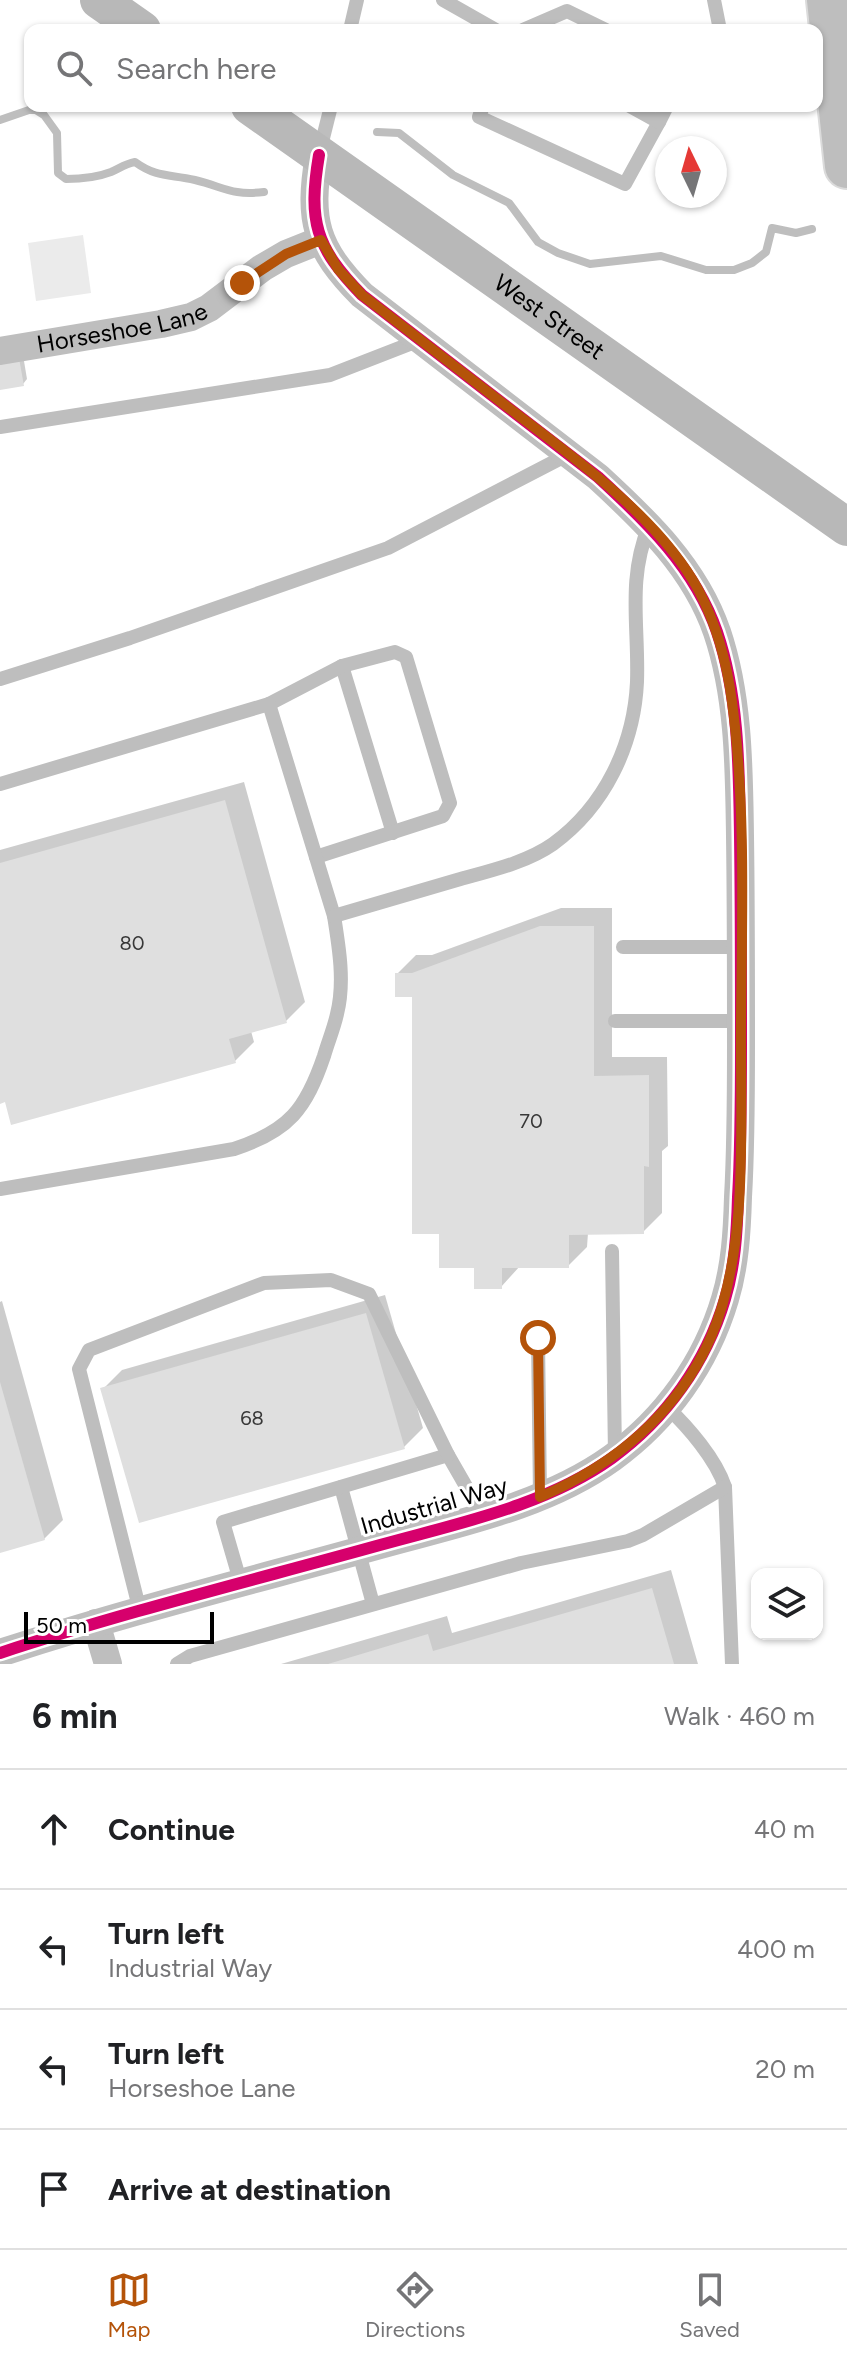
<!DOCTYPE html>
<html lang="en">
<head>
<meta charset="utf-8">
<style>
	:root { --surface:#fff; --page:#f6f6f6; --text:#202124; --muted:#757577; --line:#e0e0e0; --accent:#b45309 }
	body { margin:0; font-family:Figtree,sans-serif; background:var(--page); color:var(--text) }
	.controls { position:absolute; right:24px; bottom:24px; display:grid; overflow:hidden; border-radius:16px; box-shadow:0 2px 6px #0004 }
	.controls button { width:72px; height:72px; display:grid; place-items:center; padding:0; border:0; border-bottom:2px solid var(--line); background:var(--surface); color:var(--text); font:40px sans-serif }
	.compass { position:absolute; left:655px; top:136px; width:72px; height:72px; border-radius:50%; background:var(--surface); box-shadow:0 2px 6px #0004; rotate:355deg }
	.scale { position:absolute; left:24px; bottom:20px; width:190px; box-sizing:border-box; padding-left:8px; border:4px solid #000; border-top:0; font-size:22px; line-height:28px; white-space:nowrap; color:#000; -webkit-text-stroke:6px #fff; paint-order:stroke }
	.stop { position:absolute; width:24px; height:24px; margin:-18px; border:6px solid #b45309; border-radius:50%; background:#fff }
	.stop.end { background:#b45309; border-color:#fff; box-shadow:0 2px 8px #0008 }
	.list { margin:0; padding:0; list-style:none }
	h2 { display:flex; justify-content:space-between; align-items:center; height:104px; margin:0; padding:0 32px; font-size:34px }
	h2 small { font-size:26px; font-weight:400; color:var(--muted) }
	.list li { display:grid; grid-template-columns:52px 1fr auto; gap:24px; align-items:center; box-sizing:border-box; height:120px; padding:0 32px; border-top:2px solid var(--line) }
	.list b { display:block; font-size:30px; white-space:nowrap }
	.list p { margin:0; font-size:26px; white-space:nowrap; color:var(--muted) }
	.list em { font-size:26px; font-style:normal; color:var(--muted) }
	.icon { flex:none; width:44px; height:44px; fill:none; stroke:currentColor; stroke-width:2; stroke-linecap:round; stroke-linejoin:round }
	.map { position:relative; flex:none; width:847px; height:1664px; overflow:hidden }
	.search { position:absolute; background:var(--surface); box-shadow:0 2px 6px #0004; left:24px; right:24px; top:24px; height:88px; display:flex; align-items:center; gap:20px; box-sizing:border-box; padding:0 28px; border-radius:16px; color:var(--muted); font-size:30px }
	.sheet { height:584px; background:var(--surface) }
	nav { display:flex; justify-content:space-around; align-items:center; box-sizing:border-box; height:112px; border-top:2px solid var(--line); background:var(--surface); font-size:22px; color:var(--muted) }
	nav a { display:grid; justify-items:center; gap:4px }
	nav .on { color:var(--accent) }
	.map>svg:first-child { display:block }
	.green { fill:#ebebeb }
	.shadow { fill:#0003 }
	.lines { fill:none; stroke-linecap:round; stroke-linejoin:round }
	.stream { stroke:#bebebe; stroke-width:8 }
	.building { fill:#dfdfdf }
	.motorway-casing { stroke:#dbdbdb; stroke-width:48 }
	.service { stroke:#bebebe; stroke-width:14 }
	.minor { stroke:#bebebe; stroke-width:28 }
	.secondary { stroke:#b8b8b8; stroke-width:38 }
	.motorway { stroke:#bebebe; stroke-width:44 }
	.cycleway-casing { stroke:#fff; stroke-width:17 }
	.cycleway { stroke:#d6006c; stroke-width:12 }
	.route { stroke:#b45309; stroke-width:10 }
	.labels { text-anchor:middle; stroke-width:6; stroke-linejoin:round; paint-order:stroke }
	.number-label { font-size:20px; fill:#383838 }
	.street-label { font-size:24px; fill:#000; stroke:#fff }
</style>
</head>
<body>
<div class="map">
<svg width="847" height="1664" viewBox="0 0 847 1664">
	<rect width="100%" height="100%" fill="#fff"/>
	<path class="green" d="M83 235 91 293 36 301 28 243Z"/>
	<g class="shadow">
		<path d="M23 355 27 379 23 384 0 388Z"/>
		<path d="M244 782 305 1002 286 1021 251 1031 254 1042 235 1061 0 1102V850Z"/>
		<path d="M561 908H612V1057H667L668 1146 662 1151V1213L643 1232 588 1233 587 1247 568 1266H520L501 1287 441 1232 414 995 397 974 416 955H432Z"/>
		<path d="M385 1295 423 1428 404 1447 103 1389 122 1370Z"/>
		<path d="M2 1301 63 1520 44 1539 0 1551V1302Z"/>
		<path d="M671 1570 698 1664H281L447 1616 452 1633Z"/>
	</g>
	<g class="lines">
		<g class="stream">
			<path d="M0 120 29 110H36L44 115 57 133 58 173 66 179C81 179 98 177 111 172 120 168 125 164 135 162 157 178 170 174 195 180 224 187 232 196 264 192"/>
			<path d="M377 132 399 133 453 175 509 203 538 242 558 253 590 264 661 256 706 270H734L752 263 766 252 772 228 796 233 812 229"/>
		</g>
	</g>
	<g class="building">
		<path d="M19 358 24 386 0 390V361Z"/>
		<path d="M225 800 287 1023 229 1039 236 1063 11 1125 5 1102 0 1104V863Z"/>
		<path d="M540 926H594V1076L649 1075V1167L644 1166V1234L569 1235V1268H502V1289H474V1268H439V1234H412V997H395V973H412Z"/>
		<path d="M366 1313 405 1449 139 1523 100 1388Z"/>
		<path d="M0 1382 45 1540 0 1553Z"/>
		<path d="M652 1588 674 1664H328L428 1634 433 1651Z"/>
	</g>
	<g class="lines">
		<g class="motorway-casing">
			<path id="motorway" d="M829 0 847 166"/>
		</g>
		<g class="service">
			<path d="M443 0 496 30"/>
			<path d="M714 0 720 30"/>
			<path d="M350 30 357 0"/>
			<path d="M523 30 567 11 606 30"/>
			<path d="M483 106 479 117 625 184 659 122"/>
			<path d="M630 106 659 122 667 106"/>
			<path d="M320 150 331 106"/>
			<path d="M0 427 330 375 420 340"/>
			<path d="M342 666 393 833"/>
			<path d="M0 679 130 638 388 548 569 454"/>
			<path d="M269 704 342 666 395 652 406 657 450 803 443 816 316 857"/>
			<path d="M0 784 269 704 334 916C339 947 345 983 337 1014 334 1028 328 1042 324 1056 306 1109 289 1131 234 1149L0 1189"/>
			<path d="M334 916C375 904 416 892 457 880 489 871 526 863 553 844 605 806 634 745 637 682 639 626 627 580 649 526"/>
			<path d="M623 947H742"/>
			<path d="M615 1021H741"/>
			<path d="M612 1251 615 1455"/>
			<path d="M538 1338 540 1497"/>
			<path d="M667 1407C688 1427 716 1459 725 1487L732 1664"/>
			<path d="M341 1487 373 1604"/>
			<path d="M241 1584 223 1522 448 1455 483 1516"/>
			<path d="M140 1611 79 1369 89 1350 264 1283 331 1280 369 1294 448 1455"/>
			<path d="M177 1664 190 1656 521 1563 628 1541 643 1535 725 1487"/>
		</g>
		<g class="minor">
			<path id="s1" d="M0 351 161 324 191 317 209 308 262 268 286 254 321 240"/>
			<path d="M96 1623 108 1664"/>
			<path d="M0 1653C125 1612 254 1580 380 1545 459 1523 545 1506 612 1458 666 1419 706 1363 725 1299 735 1266 737 1232 738 1197 741 1146 741 1094 741 1043 741 974 741 905 740 836 739 769 739 697 717 632 695 568 647 522 598 477L362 295C315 247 308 221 319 155"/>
		</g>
		<g class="secondary">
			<path d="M99 0 142 30"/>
			<path id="s2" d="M250 106 847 527"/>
		</g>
		<use href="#motorway" class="motorway"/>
		<g class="cycleway-casing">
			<path id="cycleway" d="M0 1653C125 1612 254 1580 380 1545 459 1523 545 1506 612 1458 666 1419 706 1363 725 1299 735 1266 737 1232 738 1197 741 1146 741 1094 741 1043 741 974 741 905 740 836 739 769 739 697 717 632 695 568 647 522 598 477L362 295C315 247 308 221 319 155"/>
		</g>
		<use href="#cycleway" class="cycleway"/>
	</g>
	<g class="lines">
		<path class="route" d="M242 283 286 254 321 240 338 269 362 295C414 335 466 375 518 415 580 462 662 521 699 591 717 626 727 663 732 702 746 804 742 918 741 1021 740 1120 750 1247 711 1337 678 1413 614 1465 540 1497L538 1338"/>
	</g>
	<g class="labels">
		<g class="number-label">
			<text x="132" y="950">80</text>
			<text x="531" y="1128">70</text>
			<text x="252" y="1425">68</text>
		</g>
		<g class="street-label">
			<text dy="8" stroke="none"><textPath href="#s2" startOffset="366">West Street</textPath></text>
			<text dy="8" stroke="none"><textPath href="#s1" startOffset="124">Horseshoe Lane</textPath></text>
			<text transform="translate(434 1506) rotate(-16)" y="8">Industrial Way</text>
		</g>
	</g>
</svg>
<div class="controls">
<button><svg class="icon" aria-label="layers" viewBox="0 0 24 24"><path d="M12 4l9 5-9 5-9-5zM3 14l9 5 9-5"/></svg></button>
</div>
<svg class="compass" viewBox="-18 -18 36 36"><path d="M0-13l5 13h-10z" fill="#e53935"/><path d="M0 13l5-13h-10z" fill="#757577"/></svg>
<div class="scale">50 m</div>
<div class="stop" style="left:538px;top:1338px"></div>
<div class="stop end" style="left:242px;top:283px"></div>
<div class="search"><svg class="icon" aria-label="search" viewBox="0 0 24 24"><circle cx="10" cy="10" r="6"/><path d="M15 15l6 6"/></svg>Search here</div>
</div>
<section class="sheet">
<h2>6 min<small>Walk · 460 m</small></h2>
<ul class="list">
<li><svg class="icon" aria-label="ahead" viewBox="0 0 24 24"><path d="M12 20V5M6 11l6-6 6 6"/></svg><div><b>Continue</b></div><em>40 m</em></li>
<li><svg class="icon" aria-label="left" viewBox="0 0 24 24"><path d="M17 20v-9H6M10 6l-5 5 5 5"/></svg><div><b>Turn left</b><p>Industrial Way</p></div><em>400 m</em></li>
<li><svg class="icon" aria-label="left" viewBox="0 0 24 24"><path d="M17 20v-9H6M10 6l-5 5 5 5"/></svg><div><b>Turn left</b><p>Horseshoe Lane</p></div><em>20 m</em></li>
<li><svg class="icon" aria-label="arrive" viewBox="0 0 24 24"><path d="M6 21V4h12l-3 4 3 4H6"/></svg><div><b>Arrive at destination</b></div></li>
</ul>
</section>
<nav>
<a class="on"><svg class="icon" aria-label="map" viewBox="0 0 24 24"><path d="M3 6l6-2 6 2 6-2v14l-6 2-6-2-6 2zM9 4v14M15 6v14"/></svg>Map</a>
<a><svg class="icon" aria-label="directions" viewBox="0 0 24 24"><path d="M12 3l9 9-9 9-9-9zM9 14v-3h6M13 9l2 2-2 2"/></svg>Directions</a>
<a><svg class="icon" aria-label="saved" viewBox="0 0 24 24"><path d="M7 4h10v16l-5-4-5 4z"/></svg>Saved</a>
</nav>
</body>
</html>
